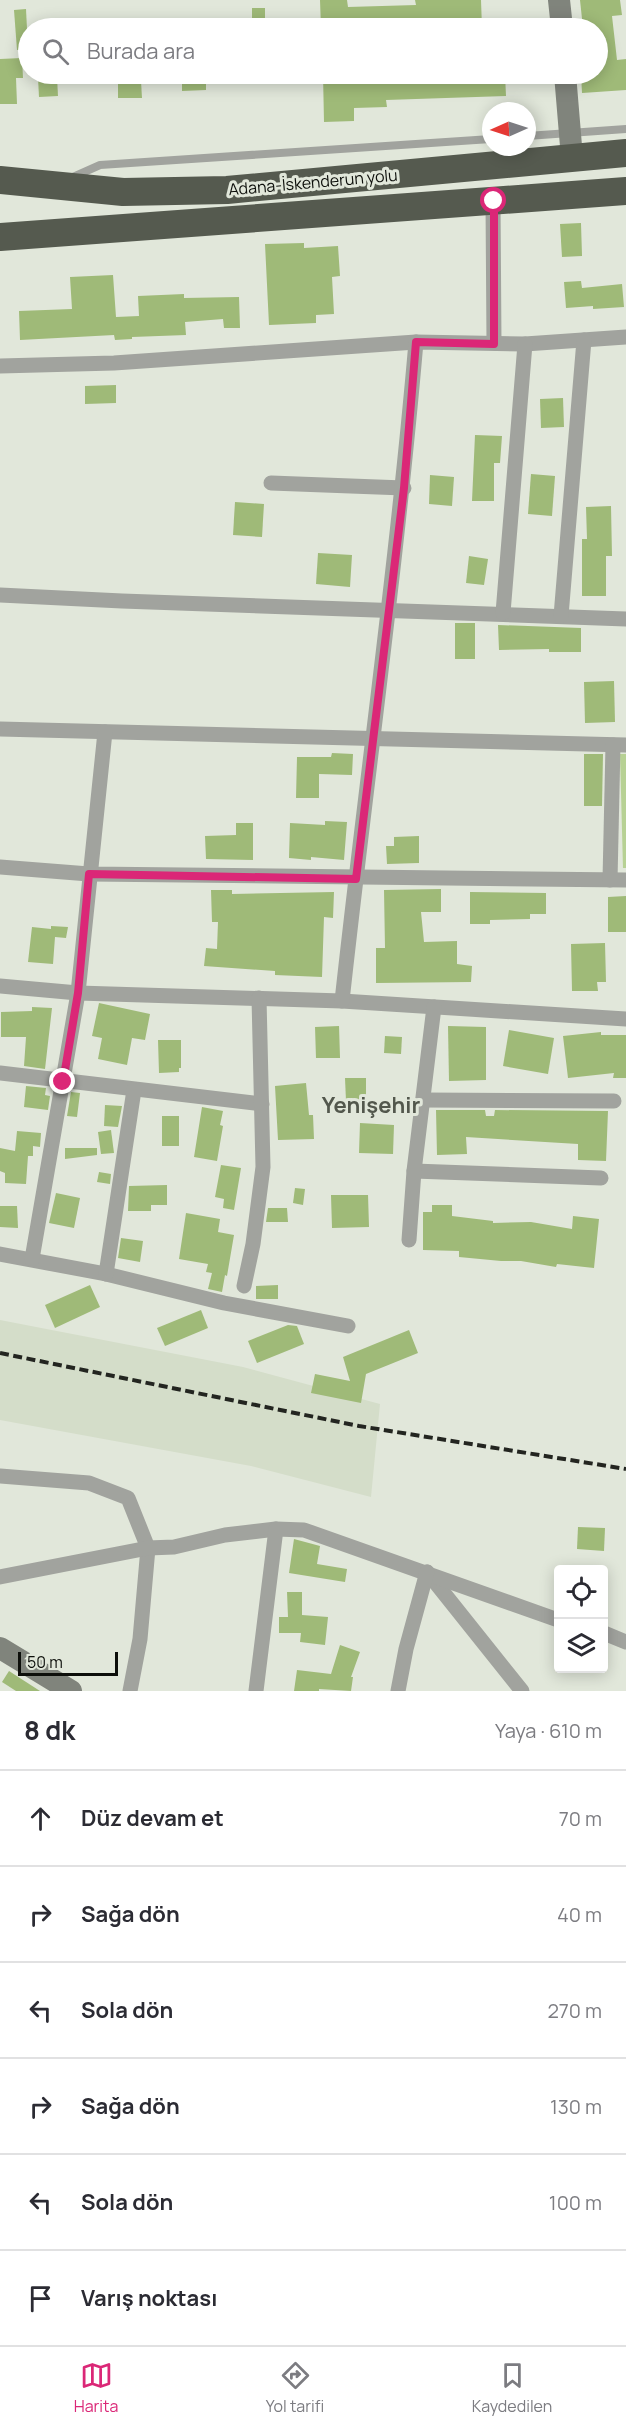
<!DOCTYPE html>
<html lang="tr">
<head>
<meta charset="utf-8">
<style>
	:root { --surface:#fff; --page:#f2f2f3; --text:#2b2b33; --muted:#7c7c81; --line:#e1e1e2; --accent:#db2777 }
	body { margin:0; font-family:Manrope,sans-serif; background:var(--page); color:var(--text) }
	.controls { position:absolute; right:18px; bottom:18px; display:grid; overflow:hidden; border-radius:6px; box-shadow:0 3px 15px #0003 }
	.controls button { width:54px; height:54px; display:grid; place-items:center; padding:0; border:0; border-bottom:2px solid var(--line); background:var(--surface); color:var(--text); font:30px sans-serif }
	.compass { position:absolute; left:482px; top:102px; width:54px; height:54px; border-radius:50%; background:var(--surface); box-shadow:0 3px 15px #0003; rotate:267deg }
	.scale { position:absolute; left:18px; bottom:15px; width:100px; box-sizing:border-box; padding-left:6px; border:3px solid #0d0f0b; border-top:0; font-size:16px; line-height:21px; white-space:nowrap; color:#0d0f0b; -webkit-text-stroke:4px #e1e7da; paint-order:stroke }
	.stop { position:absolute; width:18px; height:18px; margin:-14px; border:4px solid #db2777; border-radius:50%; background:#fff }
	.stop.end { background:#db2777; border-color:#fff; box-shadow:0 2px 6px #0008 }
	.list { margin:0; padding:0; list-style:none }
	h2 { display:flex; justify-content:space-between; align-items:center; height:78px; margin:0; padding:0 24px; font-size:26px }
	h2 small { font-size:20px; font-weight:400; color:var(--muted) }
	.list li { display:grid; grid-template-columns:39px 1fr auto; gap:18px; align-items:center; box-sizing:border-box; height:96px; padding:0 24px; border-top:2px solid var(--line) }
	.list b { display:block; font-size:22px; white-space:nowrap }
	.list em { font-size:20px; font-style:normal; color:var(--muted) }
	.icon { flex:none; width:33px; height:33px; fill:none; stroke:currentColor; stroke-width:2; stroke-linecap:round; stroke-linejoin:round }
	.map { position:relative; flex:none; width:626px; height:1691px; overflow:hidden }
	.search { position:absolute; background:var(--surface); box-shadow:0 3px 15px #0003; left:18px; right:18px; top:18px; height:66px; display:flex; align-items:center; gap:15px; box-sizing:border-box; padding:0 21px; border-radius:33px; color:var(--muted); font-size:22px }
	.sheet { height:654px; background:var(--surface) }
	nav { display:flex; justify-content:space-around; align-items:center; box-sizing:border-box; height:84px; border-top:2px solid var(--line); background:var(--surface); font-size:16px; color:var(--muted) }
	nav a { display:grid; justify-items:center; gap:3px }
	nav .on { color:var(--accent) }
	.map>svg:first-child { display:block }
	.built { fill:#d4ddc9 }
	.green { fill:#b7d194 }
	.building { fill:#9fba78 }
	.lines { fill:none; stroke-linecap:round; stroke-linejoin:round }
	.lane { stroke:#a1a39e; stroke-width:8 }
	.street { stroke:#a1a39e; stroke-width:15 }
	.secondary { stroke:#80847c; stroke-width:22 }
	.highway { stroke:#555a4f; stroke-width:28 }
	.rail { stroke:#232520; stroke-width:4; stroke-dasharray:9 4.5; stroke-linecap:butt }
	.route { stroke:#db2777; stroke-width:8 }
	.labels { text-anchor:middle; stroke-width:6; stroke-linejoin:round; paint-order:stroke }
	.street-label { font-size:16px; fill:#0d0f0b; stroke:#e1e7da }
	.district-label { font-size:22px; font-weight:bold; fill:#52574c; stroke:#e1e7da }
</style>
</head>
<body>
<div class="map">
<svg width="626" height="1691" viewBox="0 0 626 1691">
	<rect width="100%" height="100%" fill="#e1e7da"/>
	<path class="built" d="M0 1320 243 1367 380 1404 371 1497 251 1466 0 1420Z"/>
	<path class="green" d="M620 754H626V868H623Z"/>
	<g class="building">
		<path d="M320 0H347L348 7 416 5 415 0H481L482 28H321Z"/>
		<path d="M580 0H620L622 15 612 16 617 60 626 59V90L582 93 581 74H597V28H583Z"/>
		<rect x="252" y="8" width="13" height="20"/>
		<path d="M26 9 28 49 17 50 14 10Z"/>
		<path d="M22 58 23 78H16L17 104H0V59Z"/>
		<path d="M182 74H206V90L182 91Z"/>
		<path d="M323 74H505L506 96 386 100 387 107 354 108V121L324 122Z"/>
		<path d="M57 77 58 96 39 97 38 78Z"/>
		<path d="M141 81 142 98H118V82Z"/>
		<path d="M581 223 582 256 562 257 560 224Z"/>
		<path d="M304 243V248L338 246 340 276 332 277 334 314 316 315V323L269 325 265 244Z"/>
		<path d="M113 275 116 317 139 316 138 296 184 294V298L239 297 240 328H224L223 319 185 322 186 335 132 337V339L115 340 114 335 20 340 19 311 72 309 70 277Z"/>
		<path d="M581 281 582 288 622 284 624 307 593 309V306L566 308 564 282Z"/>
		<path d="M116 385V403L85 404V386Z"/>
		<path d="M563 398 564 427 541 428 540 399Z"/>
		<path d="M475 435 502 436 500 463H494V501H472Z"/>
		<path d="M531 474 555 476 552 516 528 514Z"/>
		<path d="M430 475 454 477 452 506 429 504Z"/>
		<path d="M235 502 264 504 262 537 233 535Z"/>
		<path d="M611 506 612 556H606V596H582V539H587L586 507Z"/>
		<path d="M318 553 352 555 350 587 316 584Z"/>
		<path d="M469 556 488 559 484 585 466 583Z"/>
		<rect x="455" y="623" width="20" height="36"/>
		<path d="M498 625 581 628V652H549V649L499 650Z"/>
		<path d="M614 681 615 722 585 723 584 682Z"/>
		<path d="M332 753 353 754 352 775 319 774V798H296L297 757H331Z"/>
		<path d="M584 754H603L602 806H584Z"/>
		<path d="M325 821 347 822 344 860 311 857V860L289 858 290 823 325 825Z"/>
		<path d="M236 823H253V860L206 859 205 836 236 835Z"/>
		<path d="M419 836V863L387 864 386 846H394V837Z"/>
		<path d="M441 889V912H421L424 942 457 941V964L472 966 471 982 376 983V948H385L384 890Z"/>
		<path d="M211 890H232V894L334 892 333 918 324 917 322 977 275 975V971L204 966 206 948 217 949 218 922H212Z"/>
		<path d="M470 892 546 893V914H530V919L490 920V924H470Z"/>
		<path d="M626 896V932H608V897Z"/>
		<path d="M51 926 68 927 66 938 55 937 53 964 28 962 32 927 51 929Z"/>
		<path d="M605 943 606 982H597L598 991H572L571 944Z"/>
		<path d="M99 1003 150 1014 145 1040 132 1038 127 1065 98 1059 102 1038 92 1036Z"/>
		<path d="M32 1007 52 1008 45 1069 24 1066 26 1037H1V1012L32 1011Z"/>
		<path d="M339 1026 340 1058H316L315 1027Z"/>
		<path d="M448 1026 486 1027V1080L449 1081Z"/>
		<path d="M509 1030 554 1038 548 1074 503 1066Z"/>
		<path d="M601 1032V1035H626V1078H613L614 1073 568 1078 563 1036Z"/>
		<path d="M385 1036 402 1037 401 1054 384 1053Z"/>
		<path d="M158 1040H181V1068H179V1072L159 1073Z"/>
		<path d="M345 1078H366V1101H346Z"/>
		<path d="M306 1083 309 1115H313L314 1139 278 1140 275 1086Z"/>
		<path d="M26 1086 46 1088 45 1095 50 1096 48 1110 24 1107Z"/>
		<path d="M71 1092 80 1093 77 1117 67 1116Z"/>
		<path d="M105 1105 122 1106 118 1127 104 1126Z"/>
		<path d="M202 1107 223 1111 220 1125 223 1126 217 1161 194 1157Z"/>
		<path d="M436 1110H485L486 1116H494L495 1110 608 1111 606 1161 578 1160V1144L466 1137 467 1154 437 1155Z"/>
		<rect x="162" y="1116" width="17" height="30"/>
		<path d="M360 1123 394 1125 393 1154 359 1153Z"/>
		<path d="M111 1130 114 1153 101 1154 98 1132Z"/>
		<path d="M17 1131 41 1133 40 1147 33 1146V1156H28L26 1184 5 1183V1173L0 1171V1148L15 1151Z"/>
		<path d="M65 1148H97V1155L65 1159Z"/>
		<path d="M221 1165 241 1168 234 1210 223 1208 224 1199 215 1197Z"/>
		<path d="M99 1172 111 1174 110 1184 97 1182Z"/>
		<path d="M167 1185V1205H151V1211H128L129 1186Z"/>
		<path d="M295 1188 305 1189 303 1205 293 1203Z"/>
		<path d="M56 1193 80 1198 74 1228 49 1223Z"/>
		<path d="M331 1195H368L369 1227 332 1228Z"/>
		<path d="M432 1205H452V1216L493 1221V1223L531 1222 572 1229 573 1216 599 1219 594 1268 557 1264 556 1267 521 1261H501L459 1257V1251L423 1250V1212H432Z"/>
		<path d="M0 1206H17L18 1228 0 1227Z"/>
		<path d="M268 1208H287L288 1222H266Z"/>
		<path d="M186 1213 220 1219 218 1232 234 1235 227 1276 225 1275 222 1292 208 1289 212 1273 206 1272 208 1264 179 1259Z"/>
		<path d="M121 1238 143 1241 140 1262 118 1258Z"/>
		<path d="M90 1285 100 1307 55 1328 45 1305Z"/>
		<path d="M278 1285V1299H256V1286Z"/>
		<path d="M201 1310 208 1328 165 1346 157 1328Z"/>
		<path d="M288 1325 297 1326 304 1344 257 1363 248 1341Z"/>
		<path d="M409 1330 418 1353 366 1374 361 1403 311 1393 315 1374 350 1381 343 1357Z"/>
		<path d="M578 1527 605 1528 604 1551 577 1549Z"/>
		<path d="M294 1539 320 1546 317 1564 347 1569 345 1582 289 1573Z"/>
		<path d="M287 1592H302V1615L328 1617 325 1645 300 1642 301 1633H279V1617H288Z"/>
		<path d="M340 1645 360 1652 351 1677H353L351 1691 319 1689V1691H294L297 1670 331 1674Z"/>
		<path d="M9 1671 40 1691H16L2 1682Z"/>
	</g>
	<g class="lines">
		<g class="lane">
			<path d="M527 136 626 129"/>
			<path d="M73 177 100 165 491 139"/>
		</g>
		<g class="street">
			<path d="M493 201 494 343"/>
			<path d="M0 366 114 363 416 342 525 344 626 337"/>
			<path d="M271 483 404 488"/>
			<path d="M0 595 122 601 626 619"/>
			<path d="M503 613 525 344"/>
			<path d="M561 616 584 340"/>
			<path d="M0 729 626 745"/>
			<path d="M0 867 89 874 626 880"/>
			<path d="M610 880 613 745"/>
			<path d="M0 986 78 993 342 1001 626 1019"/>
			<path d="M342 1001C366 782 397 563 416 342"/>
			<path d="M0 1073 262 1104"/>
			<path d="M423 1100 614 1101"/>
			<path d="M414 1171 601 1178"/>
			<path d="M409 1240 414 1171 434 1007"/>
			<path d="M0 1254 106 1274 224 1303 348 1326"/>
			<path d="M32 1259 78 993 105 732"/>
			<path d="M106 1274 134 1090"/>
			<path d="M244 1286 253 1244 263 1167 259 998"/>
			<path d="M0 1476 89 1483 128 1498 148 1548 140 1639 130 1691"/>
			<path d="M427 1572 522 1691"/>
			<path d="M0 1577 148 1548 174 1547 225 1535 276 1529"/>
			<path d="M604 1633 626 1642"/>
			<path d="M256 1691 276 1529 304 1530 558 1620"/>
			<path d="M398 1691 406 1649 427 1572"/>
		</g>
		<g class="secondary">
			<path d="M559 0 562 28"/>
			<path d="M565 74 572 158"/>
			<path d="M0 1648 71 1691"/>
		</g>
		<g class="highway">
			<path d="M0 180 123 192 227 190 626 153"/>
			<path d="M0 237 626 191"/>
		</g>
		<path class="rail" d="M0 1353 359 1426 626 1469"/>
	</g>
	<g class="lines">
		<path class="route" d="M63 1082 78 993 89 874 356 879 404 488 416 342 494 344V201"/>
	</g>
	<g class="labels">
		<g class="street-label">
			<text transform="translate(313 182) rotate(-5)" y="6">Adana-İskenderun yolu</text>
		</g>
		<g class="district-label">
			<text x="371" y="1113">Yenişehir</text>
		</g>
	</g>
</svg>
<div class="controls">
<button><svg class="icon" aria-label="locate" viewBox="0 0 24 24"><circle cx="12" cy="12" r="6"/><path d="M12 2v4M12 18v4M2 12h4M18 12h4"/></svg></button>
<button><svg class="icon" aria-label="layers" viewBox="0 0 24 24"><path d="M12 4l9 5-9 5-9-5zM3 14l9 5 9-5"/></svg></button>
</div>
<svg class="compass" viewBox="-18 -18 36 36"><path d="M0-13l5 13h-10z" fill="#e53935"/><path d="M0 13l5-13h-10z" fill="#7c7c81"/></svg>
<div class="scale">50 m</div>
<div class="stop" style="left:494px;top:201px"></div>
<div class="stop end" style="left:63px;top:1082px"></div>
<div class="search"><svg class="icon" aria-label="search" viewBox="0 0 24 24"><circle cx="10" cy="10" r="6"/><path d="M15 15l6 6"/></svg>Burada ara</div>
</div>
<section class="sheet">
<h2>8 dk<small>Yaya · 610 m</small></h2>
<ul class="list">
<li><svg class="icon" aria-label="ahead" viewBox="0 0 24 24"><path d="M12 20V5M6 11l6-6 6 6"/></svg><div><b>Düz devam et</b></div><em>70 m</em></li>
<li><svg class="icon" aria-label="right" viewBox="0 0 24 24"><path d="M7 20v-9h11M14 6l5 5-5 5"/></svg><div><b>Sağa dön</b></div><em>40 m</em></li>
<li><svg class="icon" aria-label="left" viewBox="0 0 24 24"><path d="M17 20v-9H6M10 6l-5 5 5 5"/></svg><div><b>Sola dön</b></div><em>270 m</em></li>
<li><svg class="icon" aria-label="right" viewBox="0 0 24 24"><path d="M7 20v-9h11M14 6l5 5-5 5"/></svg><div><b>Sağa dön</b></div><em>130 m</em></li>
<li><svg class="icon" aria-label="left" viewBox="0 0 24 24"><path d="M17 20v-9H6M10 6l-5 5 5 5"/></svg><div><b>Sola dön</b></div><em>100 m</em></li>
<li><svg class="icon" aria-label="arrive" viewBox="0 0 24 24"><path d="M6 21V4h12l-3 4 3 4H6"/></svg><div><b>Varış noktası</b></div></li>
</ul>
</section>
<nav>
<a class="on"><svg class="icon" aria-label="map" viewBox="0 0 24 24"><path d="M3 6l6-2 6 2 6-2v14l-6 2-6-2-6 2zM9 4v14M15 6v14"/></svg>Harita</a>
<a><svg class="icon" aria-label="directions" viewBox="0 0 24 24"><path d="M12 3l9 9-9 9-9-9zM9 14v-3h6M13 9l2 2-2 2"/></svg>Yol tarifi</a>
<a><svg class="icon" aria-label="saved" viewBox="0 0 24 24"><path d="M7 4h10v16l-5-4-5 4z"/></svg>Kaydedilen</a>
</nav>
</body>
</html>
